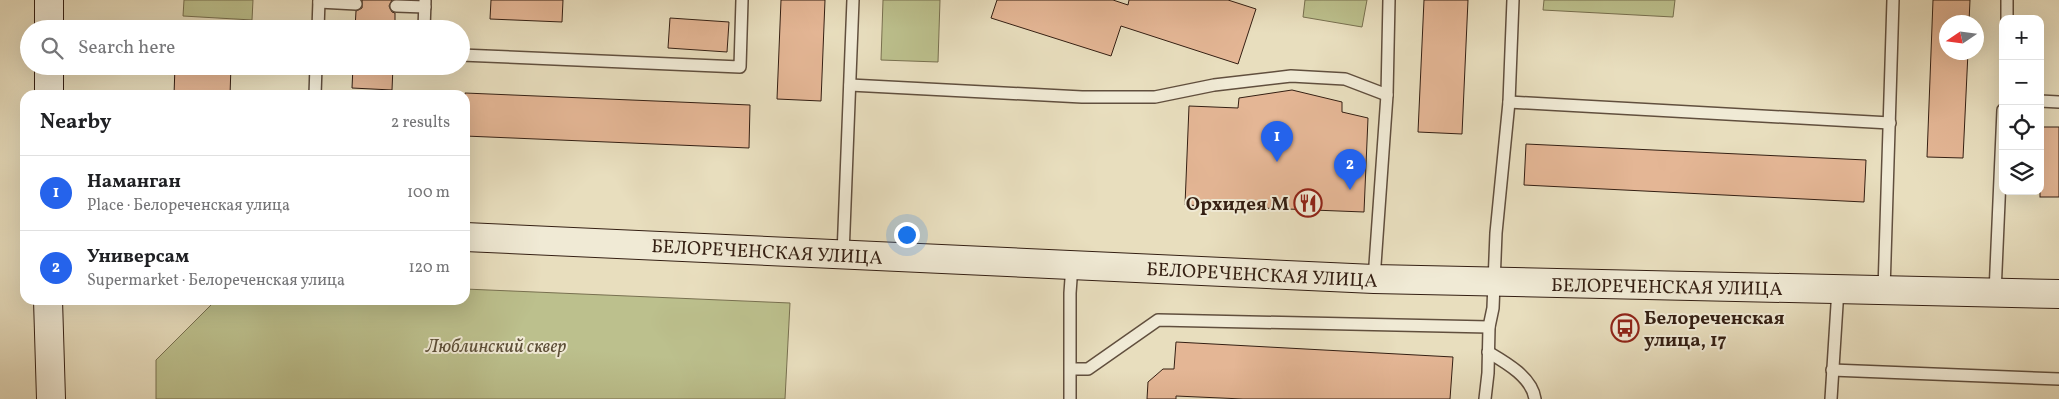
<!DOCTYPE html>
<html lang="en">
<head>
<meta charset="utf-8">
<style>
	:root { --surface:#fff; --page:#f6f6f6; --text:#202124; --muted:#757577; --line:#e0e0e0; --accent:#2563eb }
	body { margin:0; font-family:Vollkorn,serif; background:var(--page); color:var(--text) }
	.controls { position:absolute; right:15px; top:15px; display:grid; overflow:hidden; border-radius:10px; box-shadow:0 5px 20px #0002 }
	.controls button { width:45px; height:45px; display:grid; place-items:center; padding:0; border:0; border-bottom:1px solid var(--line); background:var(--surface); color:var(--text); font:25px sans-serif }
	.compass { position:absolute; left:1939px; top:15px; width:45px; height:45px; border-radius:50%; background:var(--surface); box-shadow:0 5px 20px #0002; rotate:257deg }
	.you { position:absolute; left:906px; top:234px; width:18px; height:18px; margin:-12px; border:4px solid #fff; border-radius:50%; background:#1a73e8; box-shadow:0 0 0 8px #1a73e833 }
	.badge { display:grid; place-items:center; width:32px; height:32px; border-radius:50%; background:var(--accent); color:#fff; font-size:16px; font-weight:700 }
	.pin { position:absolute; translate:-50% -41px; filter:drop-shadow(0 1px 2px #0008) }
	.pin::after { content:''; position:absolute; top:26px; width:18px; height:15px; background:inherit; clip-path:polygon(0 0,100% 0,50% 100%) }
	.list { margin:0; padding:0; list-style:none }
	h2 { display:flex; justify-content:space-between; align-items:center; height:65px; margin:0; padding:0 20px; font-size:21px }
	h2 small { font-size:16px; font-weight:400; color:var(--muted) }
	.list li { display:grid; grid-template-columns:32px 1fr auto; gap:15px; align-items:center; box-sizing:border-box; height:75px; padding:0 20px; border-top:1px solid var(--line) }
	.list b { display:block; font-size:19px; white-space:nowrap }
	.list p { margin:0; font-size:16px; white-space:nowrap; color:var(--muted) }
	.list em { font-size:16px; font-style:normal; color:var(--muted) }
	.icon { flex:none; width:28px; height:28px; fill:none; stroke:currentColor; stroke-width:2; stroke-linecap:round; stroke-linejoin:round }
	.map { position:relative; flex:none; width:2059px; height:399px; overflow:hidden }
	.search { position:absolute; background:var(--surface); box-shadow:0 5px 20px #0002; left:20px; top:20px; width:450px; height:55px; display:flex; align-items:center; gap:12px; box-sizing:border-box; padding:0 18px; border-radius:28px; color:var(--muted); font-size:19px }
	.panel { position:absolute; background:var(--surface); box-shadow:0 5px 20px #0002; left:20px; top:90px; width:450px; height:215px; border-radius:15px }
	.map>svg:first-child { display:block }
	.green { fill:#bcc08d; stroke:#787050 }
	.building { fill:#e4b695; stroke:#341f13 }
	.lines { fill:none; stroke-linecap:round; stroke-linejoin:round }
	.lane-casing { stroke:#614f3e; stroke-width:14 }
	.secondary-casing { stroke:#341f13; stroke-width:30 }
	.lane { stroke:#f0ead5; stroke-width:11 }
	.secondary { stroke:#f0ead5; stroke-width:28 }
	.labels { text-anchor:middle; stroke-width:4; stroke-linejoin:round; paint-order:stroke }
	.poi-label { font-size:19px; font-weight:bold; fill:#341f13; stroke:#f0ead5; text-anchor:end }
	.street-label { font-size:19px; fill:#341f13; stroke:#f0ead5 }
	.park-label { font-size:19px; font-style:italic; fill:#5d4f38; stroke:#f0ead5 }
</style>
</head>
<body>
<div class="map">
<svg width="2059" height="399" viewBox="0 0 2059 399">
	<rect width="100%" height="100%" fill="#e8debe"/>
	<filter id="stains"><feTurbulence type="fractalNoise" baseFrequency=".004" numOctaves="4"/><feColorMatrix values="0 0 0 0 .2 0 0 0 0 .09 0 0 0 0 .02 0 0 0 .5 -.17"/></filter>
	<radialGradient id="worn" r=".72"><stop offset=".6" stop-color="#630" stop-opacity="0"/><stop offset="1" stop-color="#630" stop-opacity=".3"/></radialGradient>
	<g class="green">
		<path d="M184 0H253L252 20 183 16Z"/>
		<path d="M883 0H940L938 62 881 60Z"/>
		<path d="M1305 0H1367L1362 27 1303 17Z"/>
		<path d="M1544 0H1675L1673 17 1543 10Z"/>
		<path d="M465 289 790 303 785 399H156V360L216 300H465Z"/>
	</g>
	<g class="building">
		<path d="M362 0H392L389 6 392 12 395 13V29H355L356 11 362 8Z"/>
		<path d="M491 0H563L562 22 490 19Z"/>
		<path d="M781 0H825L821 101 777 99Z"/>
		<path d="M997 0H1113L1128 5 1129 0H1228L1256 9 1238 64 1121 26 1111 56 991 18Z"/>
		<path d="M1424 0H1468L1462 134 1418 132Z"/>
		<path d="M1933 0H1970L1969 22H1946V52H1968L1963 158 1927 157Z"/>
		<path d="M670 18 729 22 727 52 668 48Z"/>
		<path d="M175 66H231L230 95H174Z"/>
		<path d="M353 66H393L392 90 352 88Z"/>
		<path d="M1292 90 1342 102V112L1368 118 1364 212 1185 205 1189 106 1238 108 1239 98Z"/>
		<path d="M465 93 750 105 749 148 465 136Z"/>
		<rect x="2040" y="127" width="19" height="70"/>
		<path d="M1526 144 1866 160 1864 202 1524 185Z"/>
		<path d="M1176 342 1453 357 1450 399H1243L1176 396V399H1147L1148 382 1163 369H1174Z"/>
	</g>
	<g class="lines">
		<g class="lane-casing">
			<g id="lane">
				<path d="M319 2 356 4"/>
				<path d="M396 6 425 7"/>
				<path d="M2007 19V0"/>
				<path d="M318 29 319 0"/>
				<path d="M424 29 425 1"/>
				<path d="M461 55 740 67 742 0"/>
				<path d="M850 85 1082 97H1155L1214 85 1291 76 1345 79 1387 95"/>
				<path d="M315 95 316 66"/>
				<path d="M2040 101 2059 102"/>
				<path d="M1509 102 1890 123"/>
				<path d="M843 255 853 0"/>
				<path d="M1374 279 1387 95 1389 0"/>
				<path d="M1884 290 1893 0"/>
				<path d="M1995 293 2003 110"/>
				<path d="M1488 352C1505 362 1532 377 1535 399"/>
				<path d="M1071 369H1088L1158 320 1489 327"/>
				<path d="M1832 370 2059 379"/>
				<path d="M1070 399V293L1072 265"/>
				<path d="M1485 399 1488 373 1489 327 1493 308 1496 233 1509 102 1513 0"/>
				<path d="M1831 399 1838 289"/>
			</g>
		</g>
		<g class="secondary-casing">
			<g id="secondary">
				<path d="M49 0V29"/>
				<path d="M49 95V66"/>
				<path d="M465 237 1374 279 2059 294"/>
				<path d="M48 300 51 399"/>
			</g>
		</g>
		<use href="#lane" class="lane"/>
		<use href="#secondary" class="secondary"/>
	</g>
	<defs>
		<g id="restaurant-ring" transform="scale(1.4375)"><circle r="9.5" fill="#f0ead5" stroke="#8f2418" stroke-width="1.5"/><path d="M-5-6h1v4h1v-4h1v4h1v-4h1v5L-1.5 .5V6h-2V.5L-5-1ZM5-6V6H3V1.5H1.5Q1.5-4 5-6Z" fill="#8f2418"/></g>
		<g id="bus-ring" transform="scale(1.4375)"><circle r="9.5" fill="#f0ead5" stroke="#8f2418" stroke-width="1.5"/><path d="M-5-6H5V4H4V6H2V4H-2V6H-4V4H-5ZM-3.5-4V0h7V-4ZM-3.5 1.2v1.5H-2V1.2ZM2 1.2v1.5H3.5V1.2Z" fill="#8f2418"/></g>
	</defs>
	<g fill-rule="evenodd">
		<use href="#restaurant-ring" x="1308" y="203"/>
		<use href="#bus-ring" x="1625" y="328"/>
	</g>
	<g class="labels">
		<g class="poi-label">
			<text x="1289" y="210">Орхидея М</text>
			<text x="1644" y="324" text-anchor="start">Белореченская<tspan x="1644" dy="22">улица, 17</tspan></text>
		</g>
		<g class="street-label">
			<text transform="translate(767 251) rotate(3)" y="7">БЕЛОРЕЧЕНСКАЯ УЛИЦА</text>
			<text transform="translate(1262 274) rotate(3)" y="7">БЕЛОРЕЧЕНСКАЯ УЛИЦА</text>
			<text transform="translate(1667 286) rotate(1)" y="7">БЕЛОРЕЧЕНСКАЯ УЛИЦА</text>
		</g>
		<g class="park-label">
			<text x="496" y="352">Люблинский сквер</text>
		</g>
	</g>
	<rect width="100%" height="100%" filter="url(#stains)"/>
	<rect width="100%" height="100%" fill="url(#worn)"/>
</svg>
<div class="controls">
<button>+</button>
<button>−</button>
<button><svg class="icon" aria-label="locate" viewBox="0 0 24 24"><circle cx="12" cy="12" r="6"/><path d="M12 2v4M12 18v4M2 12h4M18 12h4"/></svg></button>
<button><svg class="icon" aria-label="layers" viewBox="0 0 24 24"><path d="M12 4l9 5-9 5-9-5zM3 14l9 5 9-5"/></svg></button>
</div>
<svg class="compass" viewBox="-18 -18 36 36"><path d="M0-13l5 13h-10z" fill="#e53935"/><path d="M0 13l5-13h-10z" fill="#757577"/></svg>
<div class="you"></div>
<div class="pin badge" style="left:1277px;top:162px">1</div>
<div class="pin badge" style="left:1350px;top:190px">2</div>
<div class="search"><svg class="icon" aria-label="search" viewBox="0 0 24 24"><circle cx="10" cy="10" r="6"/><path d="M15 15l6 6"/></svg>Search here</div>
<section class="panel">
<h2>Nearby<small>2 results</small></h2>
<ul class="list">
<li><span class="badge">1</span><div><b>Наманган</b><p>Place · Белореченская улица</p></div><em>100 m</em></li>
<li><span class="badge">2</span><div><b>Универсам</b><p>Supermarket · Белореченская улица</p></div><em>120 m</em></li>
</ul>
</section>
</div>
</body>
</html>
